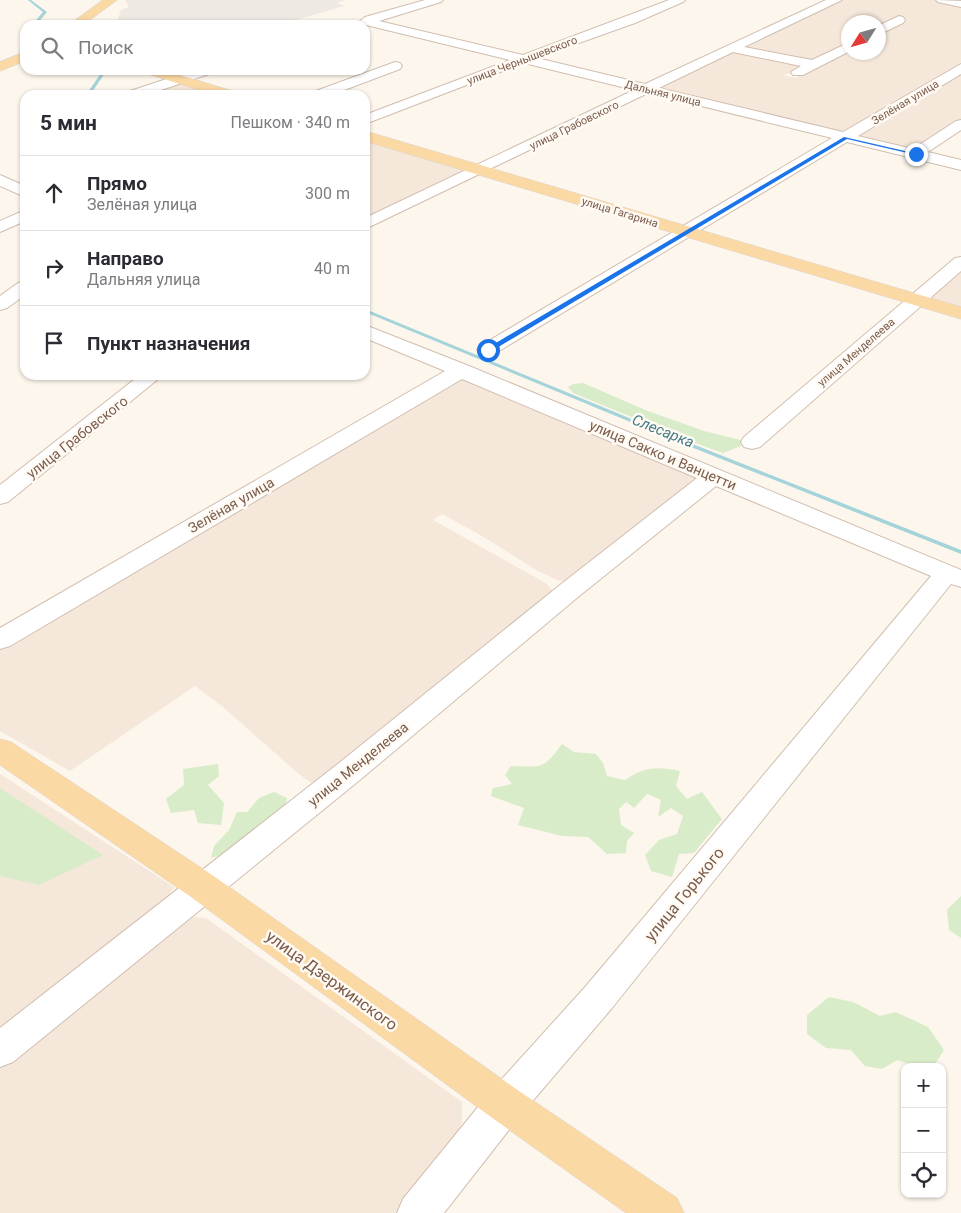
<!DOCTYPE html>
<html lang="ru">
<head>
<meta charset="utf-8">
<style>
	:root { --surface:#fff; --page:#f7f7f7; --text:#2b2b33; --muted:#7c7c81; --line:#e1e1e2 }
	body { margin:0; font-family:Roboto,sans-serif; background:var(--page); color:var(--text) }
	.controls { position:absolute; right:15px; bottom:15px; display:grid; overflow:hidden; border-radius:10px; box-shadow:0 1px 4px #0004 }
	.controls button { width:45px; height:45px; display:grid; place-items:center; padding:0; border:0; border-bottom:1px solid var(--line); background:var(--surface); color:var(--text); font:25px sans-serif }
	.compass { position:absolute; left:841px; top:15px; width:45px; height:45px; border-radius:50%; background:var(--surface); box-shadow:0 1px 4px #0004; rotate:233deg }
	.stop { position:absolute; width:15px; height:15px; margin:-11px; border:4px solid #1a73e8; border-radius:50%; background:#fff }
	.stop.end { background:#1a73e8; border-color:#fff; box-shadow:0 1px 5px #0008 }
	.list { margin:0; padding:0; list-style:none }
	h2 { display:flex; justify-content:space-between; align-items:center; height:65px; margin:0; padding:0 20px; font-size:21px }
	h2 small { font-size:16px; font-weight:400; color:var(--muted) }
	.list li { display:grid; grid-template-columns:32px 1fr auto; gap:15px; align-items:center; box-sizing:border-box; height:75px; padding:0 20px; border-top:1px solid var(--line) }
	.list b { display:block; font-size:19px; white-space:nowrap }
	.list p { margin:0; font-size:16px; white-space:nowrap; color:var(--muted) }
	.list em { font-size:16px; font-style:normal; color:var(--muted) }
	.icon { flex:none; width:28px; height:28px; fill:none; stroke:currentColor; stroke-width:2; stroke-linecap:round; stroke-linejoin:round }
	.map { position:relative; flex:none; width:961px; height:1213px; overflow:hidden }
	.search { position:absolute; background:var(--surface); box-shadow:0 1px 4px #0004; left:20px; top:20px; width:350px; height:55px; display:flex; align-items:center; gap:12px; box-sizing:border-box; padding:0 18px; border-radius:15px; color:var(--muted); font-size:19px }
	.panel { position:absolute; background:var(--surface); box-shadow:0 1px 4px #0004; left:20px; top:90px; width:350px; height:290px; border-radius:15px }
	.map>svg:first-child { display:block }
	.residential { fill:#f5e8da }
	.industrial { fill:#efe9e4 }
	.green { fill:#d8ecc9 }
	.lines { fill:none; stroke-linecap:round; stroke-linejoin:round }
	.stream { fill:#a5d3da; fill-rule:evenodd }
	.minor-casing { stroke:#d1beb0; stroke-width:2 }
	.major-casing { stroke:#dad1cd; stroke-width:1 }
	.minor { fill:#fff; fill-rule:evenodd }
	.major { fill:#fbd9a5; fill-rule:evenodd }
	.route { fill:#1a73e8 }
	.labels { text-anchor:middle; stroke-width:5; stroke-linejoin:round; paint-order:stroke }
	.far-street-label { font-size:11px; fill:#7a5c4d; stroke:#fffaf3 }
	.street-label { font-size:14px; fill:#7a5c4d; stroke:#fffaf3 }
	.water-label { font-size:15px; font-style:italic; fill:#437c86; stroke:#fffaf3 }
	.near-street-label { font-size:16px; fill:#7a5c4d; stroke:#fffaf3 }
</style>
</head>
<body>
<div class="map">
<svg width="961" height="1213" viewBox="0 0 961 1213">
	<rect width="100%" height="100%" fill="#fdf6ec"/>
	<g class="residential">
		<path d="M840 0H935L961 5V65L842 135 653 88 732 50 805 65 790 73 782 75 796 78 817 64 848 49V52H878V22H848V45L811 61 739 47Z"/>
		<path d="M961 71V120L913 150 857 136Z"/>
		<path d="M177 83 222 95H138Z"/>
		<path d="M365 140 463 170 464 173 365 220Z"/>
		<path d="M961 270V309L933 300V296Z"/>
		<path d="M458 376 701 475 572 581H559L538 571 477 533 442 514 433 520 544 582 556 593 317 787 300 775 223 707 195 686 70 771 0 731V646Z"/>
		<path d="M0 774 174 887 159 909 0 1031Z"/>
		<path d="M191 917 206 918 462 1102V1123L453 1142 396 1213H0V1063Z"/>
	</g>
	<path class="industrial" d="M125 0H345L337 3 344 6 278 25H116L121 10 129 7Z"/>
	<g class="green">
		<path d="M583 383 648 411 704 431 741 440V446L723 453 695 443 573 393 568 387 573 384Z"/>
		<path d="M562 744 574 752 596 754 603 763 607 776 625 780C644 767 657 766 680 771L676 786 687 799 702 792 722 819 694 853 679 854 672 877 651 871 645 855 659 840 677 834 683 816 671 808 658 817 661 800 647 794 634 808 626 802 619 809 621 825 634 833 627 841 626 853 607 854 588 837 562 836 518 825 524 808 491 796 493 788 512 784 505 775 511 766C542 767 543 770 562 744Z"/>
		<path d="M218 764 219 776 208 785 224 803 221 825 198 823 194 810 171 813 166 799 184 785 183 769Z"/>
		<path d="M0 788 103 855 39 885 0 876Z"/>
		<path d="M274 792 287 798 285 809 228 853 211 858 214 846 229 830 237 812H247L259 798Z"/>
		<path d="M961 896V938L949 930 947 910Z"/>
		<path d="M829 997 853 1002 880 1016 896 1012 928 1027 944 1050 933 1067H918L897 1060 882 1069 865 1066 851 1050 826 1048 807 1034V1015Z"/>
	</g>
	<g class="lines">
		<g class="stream">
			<path d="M28 0H31L47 12 36 25H32L43 12Z"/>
			<path d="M25 39V43L23 42V40Z"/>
			<path d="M103 70H107L90 95H86Z"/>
			<path d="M365 309 685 441 961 550V554L681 443 365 312Z"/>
		</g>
		<g class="minor-casing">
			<g id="minor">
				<path d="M425 0H443L441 2 379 21 523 55 669 0H685L683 2 635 23 537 58 645 84 826 0H842L744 47 812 60 848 43V52L803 75H793L791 72 801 66 733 52 659 88 843 132 961 64V74L858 136 913 149 956 121 961 120V130L928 152 961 160V170L847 142 494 354 487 356 480 354 477 350 480 346 832 138 648 93 365 229V218L634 90 524 63 365 124V115L510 60 362 24 360 21 365 17Z"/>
				<path d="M936 0 961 1V7L938 2Z"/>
				<path d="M899 16 903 17 905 20 903 23 878 35V26Z"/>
				<path d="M395 62 400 63 402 66 400 69 331 95H311L313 92Z"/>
				<path d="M194 70H214L212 73 146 95H125L127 92Z"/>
				<path d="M0 175 25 186V197L0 186Z"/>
				<path d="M25 210V221L0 232V221Z"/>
				<path d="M961 257V271L760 447 752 449 744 447 741 442 744 437 955 258Z"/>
				<path d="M25 281V295L7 308 0 310V296L18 283Z"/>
				<path d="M365 325 469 366 961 570V587L951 584 612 1008 519 1117 444 1213H397L403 1199 491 1091 586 986 931 576 716 486 578 597 361 779 13 1062 0 1067V1028L339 763 560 585 697 478 462 379 10 646 0 649V628L445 371 365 338Z"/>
				<path d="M140 375H163L8 502 0 504V485Z"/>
			</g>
		</g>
		<g class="major-casing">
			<g id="major">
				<path d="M103 0H117L83 25H69Z"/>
				<path d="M25 52V61L0 71V62Z"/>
				<path d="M143 70H164L235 92 237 95H215L145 73Z"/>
				<path d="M365 131 961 307V319L365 141Z"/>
				<path d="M0 739 11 742 215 877 519 1091 677 1198 684 1213H626L491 1117 191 897 0 765Z"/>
			</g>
		</g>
		<use href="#minor" class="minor"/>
		<use href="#major" class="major"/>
	</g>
	<path class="route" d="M844 137 918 154 916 155 847 139 490 352 484 350Z"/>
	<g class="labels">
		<g class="far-street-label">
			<text transform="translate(522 60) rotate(-21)" y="4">улица Чернышевского</text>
			<text transform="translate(663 93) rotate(14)" y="4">Дальняя улица</text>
			<text transform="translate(905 102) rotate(-31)" y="4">Зелёная улица</text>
			<text transform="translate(574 125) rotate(-26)" y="4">улица Грабовского</text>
			<text transform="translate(620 212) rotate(17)" y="4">улица Гагарина</text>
			<text transform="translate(856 352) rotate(-41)" y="4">улица Менделеева</text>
		</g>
		<g class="street-label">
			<text transform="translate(77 437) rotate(-38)" y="5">улица Грабовского</text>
			<text transform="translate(663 455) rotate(23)" y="5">улица Сакко и Ванцетти</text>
			<text transform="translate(231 505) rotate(-30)" y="5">Зелёная улица</text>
			<text transform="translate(358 764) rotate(-39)" y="5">улица Менделеева</text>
		</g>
		<g class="water-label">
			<text transform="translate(663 431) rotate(22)" y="5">Слесарка</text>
		</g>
		<g class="near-street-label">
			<text transform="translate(684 894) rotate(-51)" y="6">улица Горького</text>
			<text transform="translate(332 980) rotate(36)" y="6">улица Дзержинского</text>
		</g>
	</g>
</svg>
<div class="controls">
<button>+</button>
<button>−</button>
<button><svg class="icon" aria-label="locate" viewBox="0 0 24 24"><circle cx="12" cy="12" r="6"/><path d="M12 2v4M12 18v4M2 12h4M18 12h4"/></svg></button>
</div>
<svg class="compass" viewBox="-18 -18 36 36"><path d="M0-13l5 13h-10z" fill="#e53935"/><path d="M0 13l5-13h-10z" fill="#7c7c81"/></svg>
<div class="stop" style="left:488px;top:350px"></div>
<div class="stop end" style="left:916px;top:154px"></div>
<div class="search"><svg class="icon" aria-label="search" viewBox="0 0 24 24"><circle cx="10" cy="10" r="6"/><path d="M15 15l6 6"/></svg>Поиск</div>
<section class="panel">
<h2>5 мин<small>Пешком · 340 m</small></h2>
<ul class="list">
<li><svg class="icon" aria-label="ahead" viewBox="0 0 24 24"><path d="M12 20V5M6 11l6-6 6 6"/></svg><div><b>Прямо</b><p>Зелёная улица</p></div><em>300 m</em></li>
<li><svg class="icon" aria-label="right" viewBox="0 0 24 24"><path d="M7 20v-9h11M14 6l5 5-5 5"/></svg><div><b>Направо</b><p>Дальняя улица</p></div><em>40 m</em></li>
<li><svg class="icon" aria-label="arrive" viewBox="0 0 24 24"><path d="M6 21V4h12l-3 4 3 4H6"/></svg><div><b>Пункт назначения</b></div></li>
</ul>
</section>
</div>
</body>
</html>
